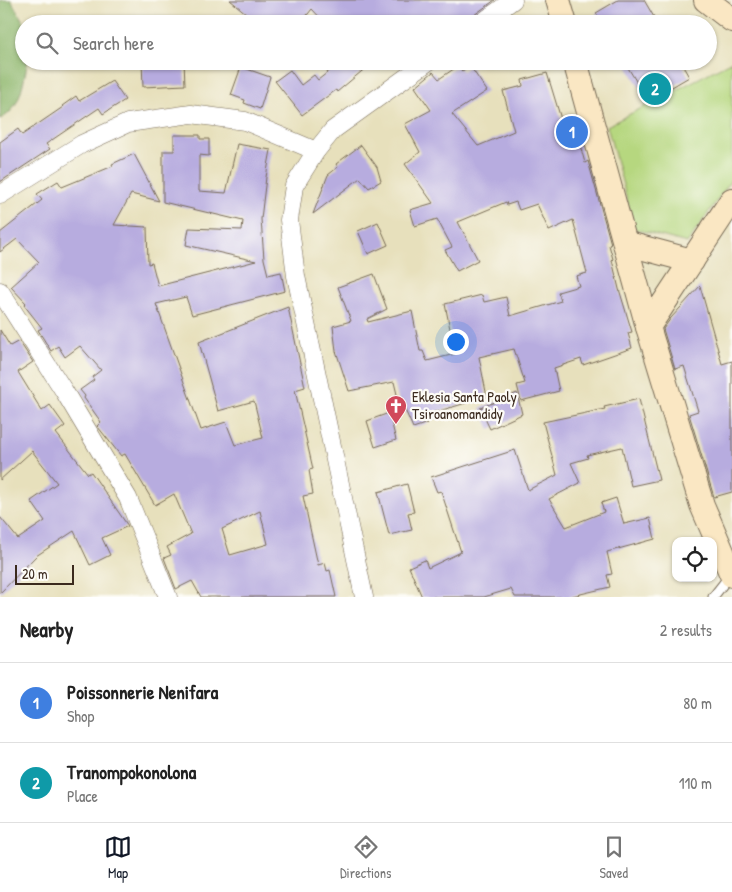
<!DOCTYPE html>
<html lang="en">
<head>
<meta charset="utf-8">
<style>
	:root { --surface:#fff; --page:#f2f2f2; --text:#222; --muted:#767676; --line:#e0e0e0; --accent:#111827 }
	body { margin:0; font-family:"Patrick Hand",sans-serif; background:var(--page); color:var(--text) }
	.controls { position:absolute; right:15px; bottom:15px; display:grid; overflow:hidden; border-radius:10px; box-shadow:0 1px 4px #0004 }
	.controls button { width:45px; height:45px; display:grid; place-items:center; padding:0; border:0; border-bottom:1px solid var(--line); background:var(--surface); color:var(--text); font:25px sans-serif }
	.scale { position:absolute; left:15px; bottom:12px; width:59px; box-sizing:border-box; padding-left:5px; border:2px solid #3b2a1e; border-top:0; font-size:14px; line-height:18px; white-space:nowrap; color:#3b2a1e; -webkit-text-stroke:4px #fdfcf7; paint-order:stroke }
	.you { position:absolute; left:455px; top:341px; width:18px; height:18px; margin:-12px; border:4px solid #fff; border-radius:50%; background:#1a73e8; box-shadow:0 0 0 8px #1a73e833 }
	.badge { display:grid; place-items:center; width:32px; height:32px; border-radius:50%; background:var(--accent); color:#fff; font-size:16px; font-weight:700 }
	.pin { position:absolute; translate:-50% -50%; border:2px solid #fff; box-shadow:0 1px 5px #0006 }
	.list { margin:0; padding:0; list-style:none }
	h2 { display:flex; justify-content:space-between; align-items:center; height:65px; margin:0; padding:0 20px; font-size:21px }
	h2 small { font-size:16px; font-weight:400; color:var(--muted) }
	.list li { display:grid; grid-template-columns:32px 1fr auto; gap:15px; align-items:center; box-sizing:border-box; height:80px; padding:0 20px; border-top:1px solid var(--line) }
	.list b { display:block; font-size:19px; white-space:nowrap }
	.list p { margin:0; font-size:16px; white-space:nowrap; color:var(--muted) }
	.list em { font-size:16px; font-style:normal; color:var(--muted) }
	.icon { flex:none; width:28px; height:28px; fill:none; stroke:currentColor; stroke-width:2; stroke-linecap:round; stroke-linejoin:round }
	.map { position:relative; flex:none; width:732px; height:597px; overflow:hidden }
	.search { position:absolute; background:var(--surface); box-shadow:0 1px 4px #0004; left:15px; right:15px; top:15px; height:55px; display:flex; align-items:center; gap:12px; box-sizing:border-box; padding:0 18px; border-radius:28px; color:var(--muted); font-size:19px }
	.sheet { height:225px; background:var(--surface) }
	nav { display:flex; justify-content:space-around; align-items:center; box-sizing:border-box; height:70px; border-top:1px solid var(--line); background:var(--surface); font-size:14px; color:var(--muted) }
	nav a { display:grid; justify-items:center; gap:2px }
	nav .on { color:var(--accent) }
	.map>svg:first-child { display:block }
	.green { fill:#b6d77f; stroke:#78804e }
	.forest { fill:#90b86e; stroke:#667146 }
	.building { fill:#b7acdf; fill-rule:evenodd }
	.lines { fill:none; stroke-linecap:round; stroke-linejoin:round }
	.lane-casing { stroke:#776a55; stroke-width:11 }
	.street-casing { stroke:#776a55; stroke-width:19 }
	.secondary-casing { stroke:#776a55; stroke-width:26 }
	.lane { stroke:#fff; stroke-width:9 }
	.street { stroke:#fff; stroke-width:18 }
	.secondary { stroke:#fae7c3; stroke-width:24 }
	.labels { text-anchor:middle; stroke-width:4.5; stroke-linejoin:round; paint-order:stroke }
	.poi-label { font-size:15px; fill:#3b2a1e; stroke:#fdfcf7; text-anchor:start }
</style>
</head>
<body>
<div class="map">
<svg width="732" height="597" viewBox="0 0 732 597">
	<rect width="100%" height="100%" fill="#fdfcf7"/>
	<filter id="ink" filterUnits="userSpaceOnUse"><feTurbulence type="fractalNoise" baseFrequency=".02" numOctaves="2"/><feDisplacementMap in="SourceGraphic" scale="10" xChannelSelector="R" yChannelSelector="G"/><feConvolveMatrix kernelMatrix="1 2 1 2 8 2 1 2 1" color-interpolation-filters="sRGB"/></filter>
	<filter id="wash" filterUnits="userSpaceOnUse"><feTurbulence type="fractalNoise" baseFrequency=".0096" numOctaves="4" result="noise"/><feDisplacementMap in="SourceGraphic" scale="20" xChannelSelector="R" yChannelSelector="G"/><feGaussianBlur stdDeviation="1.12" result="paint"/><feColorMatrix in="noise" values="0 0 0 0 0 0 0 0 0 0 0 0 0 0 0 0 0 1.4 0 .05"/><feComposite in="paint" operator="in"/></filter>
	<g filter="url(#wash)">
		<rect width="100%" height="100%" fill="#e7e0bc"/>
		<path class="green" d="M732 61V179L687 243 635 229 607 126Z"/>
		<path class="forest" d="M0 0H11L24 23V61H28C23 81 21 110 0 119Z"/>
		<g id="blocks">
			<g class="building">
				<path d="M230 0H495L474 15 470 24H326L312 9 300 24H271L263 17 258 23Z"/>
				<path d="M618 0H644L658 24H603L596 13Z"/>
				<path d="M142 61H184L185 85 143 87Z"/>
				<path d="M342 61H374L337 92 336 90 302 115 275 81 290 70 301 85 314 75 318 80Z"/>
				<path d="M624 61H680L689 77 648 101Z"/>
				<path d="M458 66 462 71 470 66 487 91 452 114 478 146 514 131 503 91 523 86 522 80 547 73 561 119 572 116 585 163 588 161 611 244 609 245 613 259 612 260 619 289 632 332 628 333 632 348 583 365 581 359 554 368 559 391 521 401 517 385 525 383 514 349 479 357 487 397 425 415 428 423 413 428 405 410 401 411 394 382 349 391 336 351 333 326 351 321 338 287 374 274 387 309 367 319 368 322 412 311 420 351H423L427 361 455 354 445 304 482 295 484 302 506 297 510 316 561 301 558 292 579 286 576 276 587 273 573 220 549 231 537 204 519 210 516 202 507 205 506 202 458 222 478 260 457 271 445 250 452 247 437 219 415 226 410 210 433 203 405 164 420 152 405 124 431 110 415 87 433 72 439 79Z"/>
				<path d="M241 67 270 77 260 109 244 103 245 100 231 95Z"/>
				<path d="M112 81 125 100 103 114 99 108 46 144 50 149 0 182V142L18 129 22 135 63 107 62 106 76 96 79 101Z"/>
				<path d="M174 135H200V139H209V156L199 155V191L226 193 237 144 271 150 266 177 261 219 264 259 268 275 281 272 285 291 192 315 186 297 156 304 201 430 226 422 235 445 263 438 254 401 218 411 199 342 288 307 305 387 295 390 313 469 309 470 313 494 303 496 318 565 325 563 327 571 330 570 336 597H201L192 581 176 589 164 558 171 555 167 547 191 534 174 494 155 505 125 454 121 456 98 427 97 426 101 422 84 398 85 396 80 390 94 380 92 377 101 370 80 346 65 357 58 346 51 351 38 330 42 328 24 305 26 303 11 287 39 262 17 239 0 252V233L42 200 37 194 58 181 62 187 113 166 112 164 134 154 159 201 131 194 114 225 147 227 148 264 152 263 158 286 256 261 186 245 189 228 242 230 243 221 163 202V151H174ZM260 511 268 544 230 555 222 529Z"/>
				<path d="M361 145 377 167 381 181 369 188 360 178 313 214 328 175 338 167 336 164Z"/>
				<path d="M378 222 388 245 368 254 358 231Z"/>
				<path d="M700 286 722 364 732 361V492L714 497 689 414 698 411 684 366 675 369 663 329 671 318Z"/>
				<path d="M0 330 10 346 19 341 33 362 18 372 42 411 50 405 65 426 56 433 88 474 91 472 128 526 102 538 110 555 90 565 74 531 36 556 0 593V517L18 539 45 521 31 501 57 483 32 451 0 480Z"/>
				<path d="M517 393 522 414 490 429 480 408Z"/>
				<path d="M639 399 659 480 631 486 622 447 587 455 588 458 571 463 580 483 549 499 566 527 604 512 601 503 616 498 624 524 650 518 655 539 607 552 612 574 607 575 610 587 568 597H515L511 589 484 597H422L409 567 425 560 428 568 461 552 441 491 437 492 431 477 515 450 528 490 557 475 543 422 605 409 604 407Z"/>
				<path d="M389 413 396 440 375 447 367 421Z"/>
				<path d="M407 484 414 512 408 513 412 530 389 535 378 492Z"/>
			</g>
		</g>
	</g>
	<g filter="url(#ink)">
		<use href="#blocks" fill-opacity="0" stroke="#776a55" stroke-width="1"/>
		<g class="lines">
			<g class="lane-casing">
				<path id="lane" d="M713 597 731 574"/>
			</g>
			<g class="street-casing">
				<g id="street">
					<path d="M480 24 513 0"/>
					<path d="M0 195 82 144 128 123 191 114 245 121 316 151"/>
					<path d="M0 291 64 391 128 498 168 597"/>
					<path d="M364 597 296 276 289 220 294 186 316 151 333 130 429 61"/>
				</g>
			</g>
			<g class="secondary-casing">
				<g id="secondary">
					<path d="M558 0 565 24"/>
					<path d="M706 0 732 20"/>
					<path d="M575 61 648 327"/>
					<path d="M732 200 648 327 702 505 732 575"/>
					<path d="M625 243 692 261"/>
				</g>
			</g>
			<use href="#lane" class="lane"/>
			<use href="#street" class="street"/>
			<use href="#secondary" class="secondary"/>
		</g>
	</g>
	<defs>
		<g id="church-pin" transform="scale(1.125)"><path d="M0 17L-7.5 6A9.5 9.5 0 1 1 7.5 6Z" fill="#d1495b" stroke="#fdfcf7"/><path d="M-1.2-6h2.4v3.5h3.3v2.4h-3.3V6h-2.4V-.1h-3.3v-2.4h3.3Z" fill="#fff"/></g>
	</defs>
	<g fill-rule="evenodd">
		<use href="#church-pin" x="396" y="406"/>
	</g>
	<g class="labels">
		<g class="poi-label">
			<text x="412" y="402">Eklesia Santa Paoly<tspan x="412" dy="17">Tsiroanomandidy</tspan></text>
		</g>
	</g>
</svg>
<div class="controls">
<button><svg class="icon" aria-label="locate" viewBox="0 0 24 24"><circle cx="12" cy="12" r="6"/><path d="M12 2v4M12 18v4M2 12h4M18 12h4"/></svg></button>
</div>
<div class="scale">20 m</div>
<div class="you"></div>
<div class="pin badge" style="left:572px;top:132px;background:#3f7fe0">1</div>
<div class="pin badge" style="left:655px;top:89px;background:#0f9aa8">2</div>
<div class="search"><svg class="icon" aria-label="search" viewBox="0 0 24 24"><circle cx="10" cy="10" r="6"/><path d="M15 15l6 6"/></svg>Search here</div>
</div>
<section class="sheet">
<h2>Nearby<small>2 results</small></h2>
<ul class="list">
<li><span class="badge" style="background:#3f7fe0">1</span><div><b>Poissonnerie Nenifara</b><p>Shop</p></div><em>80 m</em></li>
<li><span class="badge" style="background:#0f9aa8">2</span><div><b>Tranompokonolona</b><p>Place</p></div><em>110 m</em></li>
</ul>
</section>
<nav>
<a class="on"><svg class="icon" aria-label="map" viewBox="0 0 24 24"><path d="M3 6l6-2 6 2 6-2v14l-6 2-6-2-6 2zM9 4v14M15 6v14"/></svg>Map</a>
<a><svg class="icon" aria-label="directions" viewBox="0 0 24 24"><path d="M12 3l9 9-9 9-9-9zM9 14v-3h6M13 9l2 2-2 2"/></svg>Directions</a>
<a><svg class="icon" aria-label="saved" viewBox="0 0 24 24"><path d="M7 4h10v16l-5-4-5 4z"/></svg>Saved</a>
</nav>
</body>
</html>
